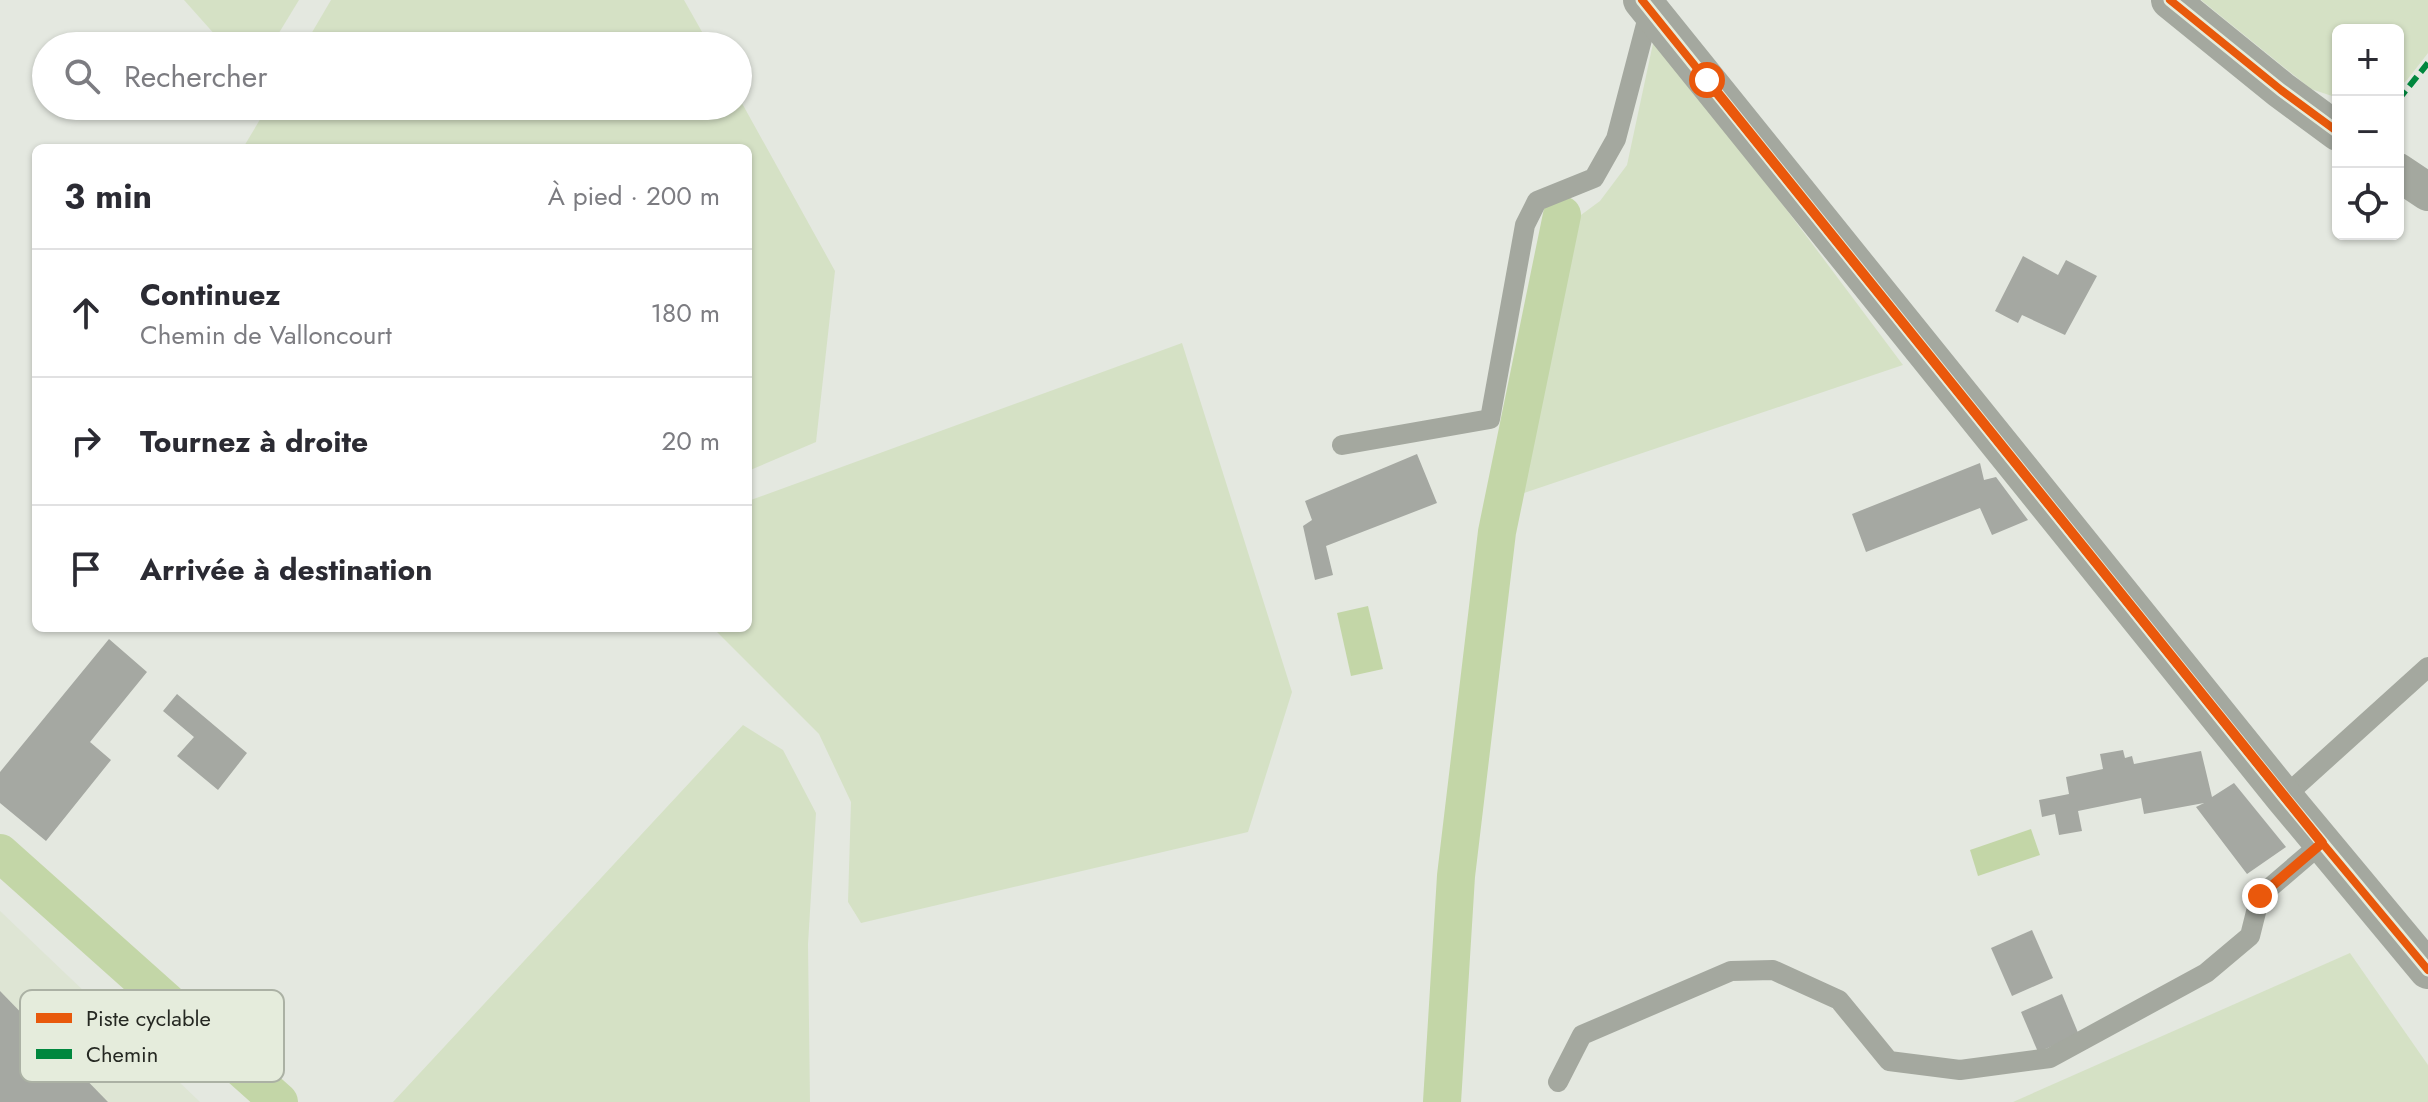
<!DOCTYPE html>
<html lang="fr">
<head>
<meta charset="utf-8">
<style>
	:root { --surface:#fff; --page:#f2f2f3; --text:#2b2b33; --muted:#7c7c81; --line:#e1e1e2 }
	body { margin:0; font-family:Jost,sans-serif; background:var(--page); color:var(--text) }
	.controls { position:absolute; right:24px; top:24px; display:grid; overflow:hidden; border-radius:12px; box-shadow:0 2px 6px #0004 }
	.controls button { width:72px; height:72px; display:grid; place-items:center; padding:0; border:0; border-bottom:2px solid var(--line); background:var(--surface); color:var(--text); font:40px sans-serif }
	.stop { position:absolute; width:24px; height:24px; margin:-18px; border:6px solid #ea580c; border-radius:50%; background:#fff }
	.stop.end { background:#ea580c; border-color:#fff; box-shadow:0 2px 8px #0008 }
	.list { margin:0; padding:0; list-style:none }
	h2 { display:flex; justify-content:space-between; align-items:center; height:104px; margin:0; padding:0 32px; font-size:34px }
	h2 small { font-size:26px; font-weight:400; color:var(--muted) }
	.list li { display:grid; grid-template-columns:52px 1fr auto; gap:24px; align-items:center; box-sizing:border-box; height:128px; padding:0 32px; border-top:2px solid var(--line) }
	.list b { display:block; font-size:30px; white-space:nowrap }
	.list p { margin:0; font-size:26px; white-space:nowrap; color:var(--muted) }
	.list em { font-size:26px; font-style:normal; color:var(--muted) }
	.icon { flex:none; width:44px; height:44px; fill:none; stroke:currentColor; stroke-width:2; stroke-linecap:round; stroke-linejoin:round }
	.map { position:relative; flex:none; width:2428px; height:1102px; overflow:hidden }
	.search { position:absolute; background:var(--surface); box-shadow:0 2px 6px #0004; left:32px; top:32px; width:720px; height:88px; display:flex; align-items:center; gap:20px; box-sizing:border-box; padding:0 28px; border-radius:44px; color:var(--muted); font-size:30px }
	.panel { position:absolute; background:var(--surface); box-shadow:0 2px 6px #0004; left:32px; top:144px; width:720px; height:488px; border-radius:12px }
	.map>svg:first-child { display:block }
	.built { fill:#dee5d4 }
	.green { fill:#d5e1c5 }
	.water { fill:#c3d6a7 }
	.lines { fill:none; stroke-linecap:round; stroke-linejoin:round }
	.canal { stroke:#c3d6a7; stroke-width:38 }
	.building { fill:#a5a8a2 }
	.service { stroke:#a4a89f; stroke-width:20 }
	.minor { stroke:#a4a89f; stroke-width:38 }
	.quiet { stroke:#00873e; stroke-width:6; stroke-dasharray:12 6; stroke-linecap:butt }
	.cycleway-casing { stroke:#e5ecdc; stroke-width:13 }
	.cycleway { stroke:#e8590c; stroke-width:8 }
	.route { stroke:#ea580c; stroke-width:10 }
	.key { fill:#e5ecdc; stroke:#abb1a4; stroke-width:2 }
	.key-label { font-size:22px; fill:#252822 }
</style>
</head>
<body>
<div class="map">
<svg width="2428" height="1102" viewBox="0 0 2428 1102">
	<rect width="100%" height="100%" fill="#e4e8e0"/>
	<path class="built" d="M0 911 200 1102H0Z"/>
	<g class="green">
		<path d="M184 0H299L271 46H225Z"/>
		<path d="M331 0H684L710 46H304Z"/>
		<path d="M2201 0H2428V53L2407 80 2398 88V30H2338V98L2311 89Z"/>
		<path d="M1655 34 1903 365 1515 496 1566 226 1600 201 1627 165Z"/>
		<path d="M738 96 835 271 816 442 748 471V148H243L268 106H738Z"/>
		<path d="M1182 343 1292 692 1248 832 861 923 848 902 851 802 819 734 713 628H748V501Z"/>
		<path d="M743 725 783 750 816 813 808 944 810 1102H393Z"/>
		<path d="M2350 953 2428 1065V1102H2013Z"/>
	</g>
	<g class="water">
		<path d="M1368 606 1383 669 1351 676 1337 613Z"/>
		<path d="M2031 829 2040 855 1978 876 1970 850Z"/>
	</g>
	<g class="lines">
		<g class="canal">
			<path d="M0 853 279 1102"/>
			<path d="M1442 1102 1456 876 1497 532 1562 215"/>
		</g>
	</g>
	<g class="building">
		<path d="M2023 256 2058 275 2066 260 2097 276 2065 335 2022 315 2018 323 1995 311Z"/>
		<path d="M1417 454 1437 503 1326 546 1333 575 1315 580 1303 526 1312 520 1305 501Z"/>
		<path d="M1980 463 1984 480 1996 477 2028 520 1992 535 1980 508 1866 552 1852 514Z"/>
		<path d="M109 639 147 672 90 742 111 760 46 841 0 803V772Z"/>
		<path d="M177 694 247 753 218 790 177 756 194 737 163 711Z"/>
		<path d="M2123 750 2125 758 2132 756 2134 764 2201 751 2212 797 2234 783 2286 847 2247 874 2196 807 2204 803 2144 814 2141 798 2078 811 2082 831 2059 835 2055 814 2042 817 2039 800 2069 794 2066 777 2103 769 2100 754Z"/>
		<path d="M2032 930 2053 978 2012 996 1991 948Z"/>
		<path d="M0 991 108 1102H0Z"/>
		<path d="M2062 994 2079 1035 2038 1052 2021 1012Z"/>
	</g>
	<g class="lines">
		<g class="service">
			<path d="M1342 445 1490 419 1525 225 1537 201 1594 178 1616 139 1650 9"/>
			<path d="M2284 797 2428 667"/>
			<path d="M1558 1082 1582 1035 1731 971 1773 970 1839 1000 1889 1061 1960 1070 2050 1058 2206 973 2250 936 2260 896 2322 843"/>
		</g>
		<g class="minor">
			<path d="M1642 0 2284 797 2428 970"/>
			<path d="M2170 0 2281 90 2338 132"/>
			<path d="M2398 172 2428 192"/>
		</g>
		<path class="quiet" d="M2398 100 2428 63"/>
		<g class="cycleway-casing">
			<g id="cycleway">
				<path d="M1642 0 2284 797 2428 970"/>
				<path d="M2170 0 2281 90 2338 132"/>
			</g>
		</g>
		<use href="#cycleway" class="cycleway"/>
	</g>
	<g class="lines">
		<path class="route" d="M1707 80 2322 843 2260 896"/>
	</g>
	<rect x="20" y="990" width="264" height="92" rx="12" class="key"/>
	<rect x="36" y="1013" width="36" height="10" fill="#e8590c"/>
	<rect x="36" y="1049" width="36" height="10" fill="#00873e"/>
	<g class="key-label">
		<text x="86" y="1026">Piste cyclable</text>
		<text x="86" y="1062">Chemin</text>
	</g>
</svg>
<div class="controls">
<button>+</button>
<button>−</button>
<button><svg class="icon" aria-label="locate" viewBox="0 0 24 24"><circle cx="12" cy="12" r="6"/><path d="M12 2v4M12 18v4M2 12h4M18 12h4"/></svg></button>
</div>
<div class="stop" style="left:1707px;top:80px"></div>
<div class="stop end" style="left:2260px;top:896px"></div>
<div class="search"><svg class="icon" aria-label="search" viewBox="0 0 24 24"><circle cx="10" cy="10" r="6"/><path d="M15 15l6 6"/></svg>Rechercher</div>
<section class="panel">
<h2>3 min<small>À pied · 200 m</small></h2>
<ul class="list">
<li><svg class="icon" aria-label="ahead" viewBox="0 0 24 24"><path d="M12 20V5M6 11l6-6 6 6"/></svg><div><b>Continuez</b><p>Chemin de Valloncourt</p></div><em>180 m</em></li>
<li><svg class="icon" aria-label="right" viewBox="0 0 24 24"><path d="M7 20v-9h11M14 6l5 5-5 5"/></svg><div><b>Tournez à droite</b></div><em>20 m</em></li>
<li><svg class="icon" aria-label="arrive" viewBox="0 0 24 24"><path d="M6 21V4h12l-3 4 3 4H6"/></svg><div><b>Arrivée à destination</b></div></li>
</ul>
</section>
</div>
</body>
</html>
